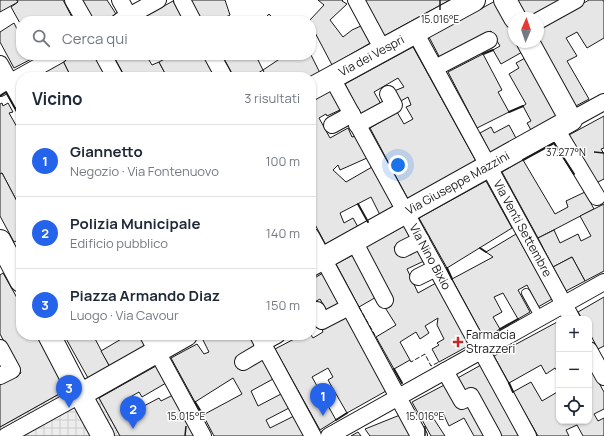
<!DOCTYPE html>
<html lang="it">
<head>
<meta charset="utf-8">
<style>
	:root { --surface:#fff; --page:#f6f6f7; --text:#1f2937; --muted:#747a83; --line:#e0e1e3; --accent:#2563eb }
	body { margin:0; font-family:Manrope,sans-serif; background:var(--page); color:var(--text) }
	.controls { position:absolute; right:12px; bottom:12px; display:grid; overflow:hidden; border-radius:8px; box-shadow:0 1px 3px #0004 }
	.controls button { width:36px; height:36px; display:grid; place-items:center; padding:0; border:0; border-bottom:1px solid var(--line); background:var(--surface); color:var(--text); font:20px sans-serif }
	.compass { position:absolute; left:508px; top:12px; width:36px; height:36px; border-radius:50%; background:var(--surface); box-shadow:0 1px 3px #0004; rotate:2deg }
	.you { position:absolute; left:398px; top:165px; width:14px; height:14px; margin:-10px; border:3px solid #fff; border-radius:50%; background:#1a73e8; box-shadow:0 0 0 6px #1a73e833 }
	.badge { display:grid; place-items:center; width:26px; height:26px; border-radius:50%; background:var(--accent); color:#fff; font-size:13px; font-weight:700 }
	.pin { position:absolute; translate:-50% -33px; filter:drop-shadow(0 1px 2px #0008) }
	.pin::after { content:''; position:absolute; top:21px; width:14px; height:12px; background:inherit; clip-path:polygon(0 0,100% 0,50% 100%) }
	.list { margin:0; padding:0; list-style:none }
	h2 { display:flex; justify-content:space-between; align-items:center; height:52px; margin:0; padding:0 16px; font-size:17px }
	h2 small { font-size:13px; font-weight:400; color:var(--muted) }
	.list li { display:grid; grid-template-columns:26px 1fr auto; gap:12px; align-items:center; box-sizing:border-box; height:72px; padding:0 16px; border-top:1px solid var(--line) }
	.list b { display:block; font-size:15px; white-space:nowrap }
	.list p { margin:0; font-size:13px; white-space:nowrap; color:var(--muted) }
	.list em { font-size:13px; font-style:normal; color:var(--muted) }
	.icon { flex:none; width:22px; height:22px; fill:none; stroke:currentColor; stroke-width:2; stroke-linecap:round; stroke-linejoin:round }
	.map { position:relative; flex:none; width:604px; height:436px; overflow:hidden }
	.search { position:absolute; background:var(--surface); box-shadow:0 1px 3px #0004; left:16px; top:16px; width:300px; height:44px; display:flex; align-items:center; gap:10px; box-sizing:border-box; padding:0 14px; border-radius:16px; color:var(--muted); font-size:15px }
	.panel { position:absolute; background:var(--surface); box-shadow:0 1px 3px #0004; left:16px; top:72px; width:300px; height:268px; border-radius:16px }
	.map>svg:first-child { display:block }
	.plaza { fill:url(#plaza-grid); stroke:#6a6a6a }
	.building { fill:#e6e6e6; stroke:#1a1a1a }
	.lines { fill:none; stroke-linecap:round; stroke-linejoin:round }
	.lane-casing { stroke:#1a1a1a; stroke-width:10 }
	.street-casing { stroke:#1a1a1a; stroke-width:18 }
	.secondary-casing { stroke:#1a1a1a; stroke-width:24 }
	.lane { stroke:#fff; stroke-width:8 }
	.street { stroke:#fff; stroke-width:16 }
	.secondary { stroke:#fff; stroke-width:22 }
	.fence { stroke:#1a1a1a; stroke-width:1; stroke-dasharray:5 2; stroke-linecap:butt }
	.wall { stroke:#1a1a1a; stroke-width:2 }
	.ticks { fill:none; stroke:#1a1a1a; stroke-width:1.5 }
	.poi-dot { fill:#c62828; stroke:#fff; stroke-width:1.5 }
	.labels { text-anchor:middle; stroke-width:3; stroke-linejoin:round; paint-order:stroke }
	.street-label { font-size:12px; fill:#1a1a1a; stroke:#fff }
	.poi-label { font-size:12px; fill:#1a1a1a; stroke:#fff; text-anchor:start }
	.ticks-label { font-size:10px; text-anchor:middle; fill:#1a1a1a; stroke:#fff; stroke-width:3; stroke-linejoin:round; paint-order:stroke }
</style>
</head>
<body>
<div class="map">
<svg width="604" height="436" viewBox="0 0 604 436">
	<defs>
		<pattern id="plaza-grid" width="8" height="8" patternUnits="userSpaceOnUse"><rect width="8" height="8" fill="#ededed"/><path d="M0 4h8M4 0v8" fill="none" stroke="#cbcbcb"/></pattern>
	</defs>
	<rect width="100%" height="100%" fill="#fff"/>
	<path class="plaza" d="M88 378 120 436H0V427Z"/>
	<g class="building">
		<path d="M0 0H17L18 2 0 12Z"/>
		<path d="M17 0H63L74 21H21V25L11 7 18 2Z"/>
		<path d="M81 0H107L116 14 104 21H93Z"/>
		<path d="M190 0H225L230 15 218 21H201Z"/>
		<path d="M318 0H343L342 1 347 4 330 20 343 37 352 30 363 25 372 42 332 65 311 25V21H309L324 5Z"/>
		<path d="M363 0H450L382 37Z"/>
		<path d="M497 0 514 33V42H519L524 51 501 64 493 50 500 46 491 31 440 58 429 37Z"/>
		<path d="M516 0H560L527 18H525Z"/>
		<path d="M589 0H603L604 2V38L587 48 577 32 566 38 577 56 567 61 589 99 574 107 538 42V29Z"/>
		<path d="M173 1 184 21H137Z"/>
		<path d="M269 14 276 21H262Z"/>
		<path d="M14 23 21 37V55H39L14 68 0 42V32Z"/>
		<path d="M413 47 476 161 408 199 370 128 397 112 404 124 413 119 406 107 411 105 408 97 399 102 394 91 404 87 398 78 374 92 381 104 361 115 345 84Z"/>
		<path d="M483 54 502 90 498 92 509 112 477 128 448 72Z"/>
		<path d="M74 55H95L108 77H87L85 73 79 77H71L63 61Z"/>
		<path d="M113 55H146L152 65 159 62 167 77H125Z"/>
		<path d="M172 55H203L215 77H167L159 62Z"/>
		<path d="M222 55H257L256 56 263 70 255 75 256 77H234Z"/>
		<path d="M279 55H311L320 73 311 77H266L263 70 281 58Z"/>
		<path d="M527 57 560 114 531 130 527 123 531 121 523 106 526 104 509 74 519 68 516 63Z"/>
		<path d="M63 61 71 77H34Z"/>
		<path d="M331 89 342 109 327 116 326 114 319 118 330 138 348 128 352 137 356 136 367 158 340 170 338 165 333 170 346 182 372 167 394 207 380 215 371 197 340 213 344 223 353 218 358 227 326 245 311 217V100Z"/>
		<path d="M2 103 3 106 8 103 13 112 9 113 21 134V209L2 173 0 174V104Z"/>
		<path d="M604 116V148L601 149 604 154V179L596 183 569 135Z"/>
		<path d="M509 125 517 140 491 154 480 133 491 127 494 133Z"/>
		<path d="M523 160 555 214 568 207 566 201 585 192 594 209 538 238 502 172Z"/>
		<path d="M2 173 21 209V239L14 242 0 216V174Z"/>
		<path d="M486 181 512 228 447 268 419 218Z"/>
		<path d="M604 204V271L585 281 572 257 553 267 538 238 554 230 560 243 578 234 581 241 591 236 580 216Z"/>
		<path d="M404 226 411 240 394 247 401 256 408 251 410 255 418 250 424 261 407 269 418 293 436 283 470 345 439 362 432 349 439 345 437 343 444 339 437 325 438 318 425 326 429 333 420 339 416 332 400 342 410 360 394 369 376 337 396 325 384 306 386 293 389 291 364 248Z"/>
		<path d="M516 234 552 299 538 307 527 285 518 290 530 312 518 319 503 293 494 297 502 312 493 317 500 329 484 338 452 279 493 257 486 252Z"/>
		<path d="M355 254 378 296 359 307 336 264Z"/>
		<path d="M572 257 585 281 566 291 553 267Z"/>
		<path d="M3 273 21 305V335H38L68 389 0 427V384L21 373 0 334V275Z"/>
		<path d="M323 273 341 306 328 313 320 299 311 304V280Z"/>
		<path d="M604 297V346L598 349 589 332V319H582L578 312Z"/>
		<path d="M346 314 386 391 347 413 328 380 333 377 328 368 312 377 336 420 320 430 275 349 298 337 297 335H311L313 338 323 332 321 327Z"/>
		<path d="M311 316 316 325 311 328Z"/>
		<path d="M559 321V370L557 371 555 368 546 374 541 365 509 383 494 356Z"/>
		<path d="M64 335H93L110 367 88 378Z"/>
		<path d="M128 335H141L147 346 110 367 101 351Z"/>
		<path d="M211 335H249L273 379 251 391 258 406 281 394 289 408 266 420 270 428 294 416 305 436H214L203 415 242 394 233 378 195 402 171 358 197 344 204 354 209 352 203 340Z"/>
		<path d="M481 365 519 436H500L463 396 454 380Z"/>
		<path d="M589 365 604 392V409L594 414 598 421 604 418V436H583L577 425 566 430 569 436H538L513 392 531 382 542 401 559 391V421H589Z"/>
		<path d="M156 366 166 383 142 397 139 392 125 400 130 409 140 403 142 407 159 398 161 401 173 395 196 436H120L99 398Z"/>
		<path d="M448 383 468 402 488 436H474L464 418 449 426 442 411 432 416 445 436H431L412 402Z"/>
		<path d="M400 415 411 436H370L365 429Z"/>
		<path d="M358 432 361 436H351Z"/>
	</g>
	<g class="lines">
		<g class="lane-casing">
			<path id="lane" d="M526 293 540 318"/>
		</g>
		<g class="street-casing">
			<g id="street">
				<path d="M73 0 85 21"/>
				<path d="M120 0 129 16"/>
				<path d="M182 0 193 21"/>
				<path d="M356 0 383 50"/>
				<path d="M120 21 158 0"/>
				<path d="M538 21 576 0"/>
				<path id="s1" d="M415 32 572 319"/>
				<path d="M103 55 115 77"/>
				<path d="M212 55 224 77"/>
				<path d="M0 64 21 102"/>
				<path d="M435 68 489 40"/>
				<path id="s2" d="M332 78 528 436"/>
				<path d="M0 88 59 55"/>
				<path d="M571 120 604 102"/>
				<path d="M332 125 352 114"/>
				<path d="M357 125 394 105 388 94"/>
				<path d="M556 129 597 197"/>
				<path d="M311 236 419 436"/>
				<path d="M354 241 385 300"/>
				<path d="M403 249 421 240"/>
				<path d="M418 277 436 268"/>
				<path d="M317 310 322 321 349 307"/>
				<path d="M148 335 203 436"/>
				<path d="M258 335 313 436"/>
				<path d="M262 343 277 335"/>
				<path d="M0 348 12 370 0 376"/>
				<path d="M589 350 604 377"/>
				<path d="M243 362 265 349"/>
				<path d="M445 371 462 401 471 396 493 436"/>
				<path d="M6 436 80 395"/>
				<path d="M329 436 604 282"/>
			</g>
		</g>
		<g class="secondary-casing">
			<g id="secondary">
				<path d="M505 0 515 18"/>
				<path id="s3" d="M311 89 474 0"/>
				<path d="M0 241 21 281"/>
				<path id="s4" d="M311 265 571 120 528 42"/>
				<path d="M49 335 75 385 103 436"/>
				<path d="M80 395 186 335"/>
			</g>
		</g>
		<use href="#lane" class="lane"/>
		<use href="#street" class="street"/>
		<use href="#secondary" class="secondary"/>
		<g class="fence">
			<path d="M359 307 376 337"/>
			<path d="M410 360 411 362 425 354 431 366 439 362"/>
		</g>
		<g class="wall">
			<path d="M483 54 493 50"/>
			<path d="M0 96 6 92 21 119"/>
			<path d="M509 112 523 106"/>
			<path d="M523 160 554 143 574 174"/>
			<path d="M358 204 368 222"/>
			<path d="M480 248 486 252"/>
			<path d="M447 268 452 279"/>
			<path d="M500 329 518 319"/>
			<path d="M394 369 402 383"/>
			<path d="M509 383 513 392"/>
			<path d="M195 402 203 415"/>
			<path d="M336 420 347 413"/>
		</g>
	</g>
	<path class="ticks" d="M440 10V0M594 152 604 153M185 436 186 426M425 436V426"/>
	<path class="poi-dot" d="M456 336h4v4h4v4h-4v4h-4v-4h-4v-4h4z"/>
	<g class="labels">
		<g class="street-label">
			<text dy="4" stroke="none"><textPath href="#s3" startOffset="69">Via dei Vespri</textPath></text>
			<text dy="4" stroke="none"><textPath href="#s4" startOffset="168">Via Giuseppe Mazzini</textPath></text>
			<text dy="4" stroke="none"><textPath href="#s1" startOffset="224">Via Venti Settembre</textPath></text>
			<text dy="4" stroke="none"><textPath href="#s2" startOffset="204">Via Nino Bixio</textPath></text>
		</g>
		<g class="poi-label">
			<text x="466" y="339">Farmacia<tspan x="466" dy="14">Strazzeri</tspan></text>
		</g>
	</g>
	<g class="ticks-label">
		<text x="440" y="23">15.016°E</text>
		<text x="566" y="156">37.277°N</text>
		<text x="186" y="420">15.015°E</text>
		<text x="425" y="420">15.016°E</text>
	</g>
</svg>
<div class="controls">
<button>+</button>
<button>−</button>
<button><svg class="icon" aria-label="locate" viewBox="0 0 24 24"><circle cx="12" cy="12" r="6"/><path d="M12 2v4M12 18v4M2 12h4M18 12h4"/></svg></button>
</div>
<svg class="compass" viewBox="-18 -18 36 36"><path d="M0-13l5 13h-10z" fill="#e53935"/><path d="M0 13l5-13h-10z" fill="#747a83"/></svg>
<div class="you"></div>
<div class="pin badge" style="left:323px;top:416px">1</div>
<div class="pin badge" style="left:133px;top:429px">2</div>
<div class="pin badge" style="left:69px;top:408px">3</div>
<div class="search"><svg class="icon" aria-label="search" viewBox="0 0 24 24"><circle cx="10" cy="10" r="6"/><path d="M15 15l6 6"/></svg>Cerca qui</div>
<section class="panel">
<h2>Vicino<small>3 risultati</small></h2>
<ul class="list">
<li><span class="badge">1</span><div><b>Giannetto</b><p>Negozio · Via Fontenuovo</p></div><em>100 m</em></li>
<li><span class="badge">2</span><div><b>Polizia Municipale</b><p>Edificio pubblico</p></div><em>140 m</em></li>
<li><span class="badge">3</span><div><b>Piazza Armando Diaz</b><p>Luogo · Via Cavour</p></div><em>150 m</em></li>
</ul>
</section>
</div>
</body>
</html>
